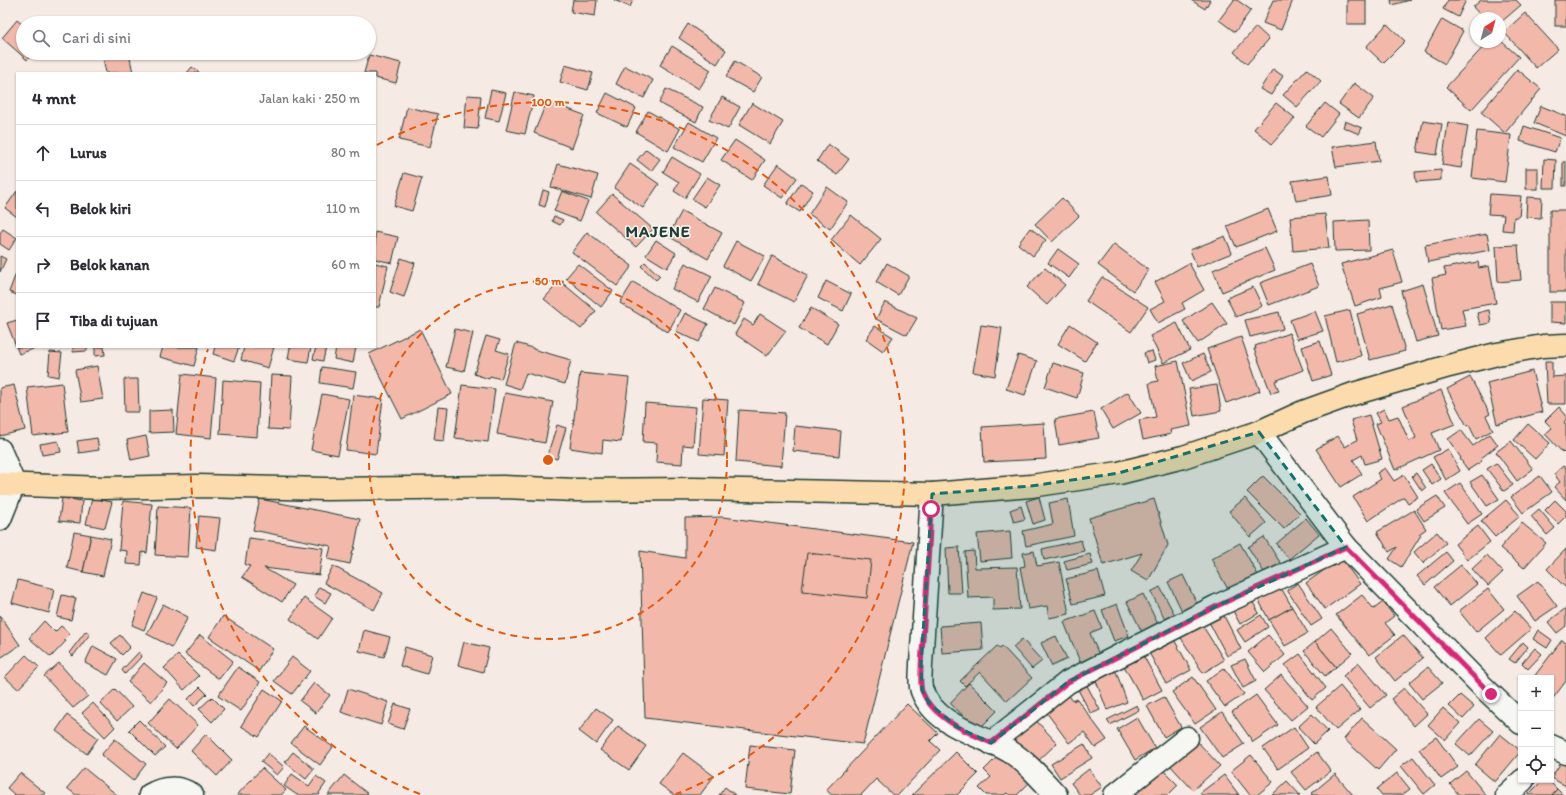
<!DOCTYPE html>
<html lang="id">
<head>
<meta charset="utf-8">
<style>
	:root { --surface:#fff; --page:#f7f7f7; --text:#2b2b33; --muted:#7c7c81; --line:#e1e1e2 }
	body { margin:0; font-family:Itim,sans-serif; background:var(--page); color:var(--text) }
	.controls { position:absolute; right:12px; bottom:12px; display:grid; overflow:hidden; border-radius:0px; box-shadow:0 1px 3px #0004 }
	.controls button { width:36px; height:36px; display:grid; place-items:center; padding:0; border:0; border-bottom:1px solid var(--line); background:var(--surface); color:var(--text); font:20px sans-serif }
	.compass { position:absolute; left:1470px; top:12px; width:36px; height:36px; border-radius:50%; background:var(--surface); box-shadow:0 1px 3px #0004; rotate:36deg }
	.stop { position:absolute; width:12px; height:12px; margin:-9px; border:3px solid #db2777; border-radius:50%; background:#fff }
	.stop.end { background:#db2777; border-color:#fff; box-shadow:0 1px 4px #0008 }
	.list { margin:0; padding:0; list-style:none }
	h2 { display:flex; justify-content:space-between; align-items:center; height:52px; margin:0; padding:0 16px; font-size:17px }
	h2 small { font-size:13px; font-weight:400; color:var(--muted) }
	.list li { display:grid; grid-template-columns:26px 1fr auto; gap:12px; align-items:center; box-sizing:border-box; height:56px; padding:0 16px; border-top:1px solid var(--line) }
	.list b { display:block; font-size:15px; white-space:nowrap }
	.list em { font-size:13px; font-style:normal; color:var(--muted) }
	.icon { flex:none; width:22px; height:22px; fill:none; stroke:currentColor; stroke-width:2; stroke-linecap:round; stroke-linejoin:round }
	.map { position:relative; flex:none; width:1566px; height:795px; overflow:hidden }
	.search { position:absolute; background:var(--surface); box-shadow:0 1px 3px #0004; left:16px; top:16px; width:360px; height:44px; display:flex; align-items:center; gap:10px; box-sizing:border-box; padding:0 14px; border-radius:22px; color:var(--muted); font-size:15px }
	.panel { position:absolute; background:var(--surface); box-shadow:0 1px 3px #0004; left:16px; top:72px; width:360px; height:276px; border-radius:0px }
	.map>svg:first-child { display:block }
	.building { fill:#f2b9aa; stroke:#1f3d34 }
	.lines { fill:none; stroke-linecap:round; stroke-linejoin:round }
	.minor-casing { stroke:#1f3d34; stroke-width:25 }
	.trunk-casing { stroke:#1f3d34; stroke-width:25 }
	.minor { stroke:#f6f6f2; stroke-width:22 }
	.trunk { stroke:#fcdcac; stroke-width:22 }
	.route { stroke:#db2777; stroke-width:5 }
	.marked { fill:#0f766e; fill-opacity:0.2; stroke:#0f766e; stroke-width:3; stroke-dasharray:8 5; stroke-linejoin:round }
	.ring { fill:none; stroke:#e8590c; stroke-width:2; stroke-dasharray:7 5 }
	.labels { text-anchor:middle; stroke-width:3; stroke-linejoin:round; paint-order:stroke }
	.district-label { font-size:16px; font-weight:bold; letter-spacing:1px; fill:#1f3d34; stroke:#f6f6f2 }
	.centre { fill:#e8590c; stroke:#f6f6f2; stroke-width:2 }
	.ring-label { font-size:12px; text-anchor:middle; font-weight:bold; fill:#e8590c; stroke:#f6f6f2; stroke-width:3; stroke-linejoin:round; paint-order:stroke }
</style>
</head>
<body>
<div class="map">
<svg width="1566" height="795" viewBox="0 0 1566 795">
	<rect width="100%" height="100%" fill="#f5eae4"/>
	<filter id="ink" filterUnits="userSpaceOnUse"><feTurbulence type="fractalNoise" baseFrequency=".025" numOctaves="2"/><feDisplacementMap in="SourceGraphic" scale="8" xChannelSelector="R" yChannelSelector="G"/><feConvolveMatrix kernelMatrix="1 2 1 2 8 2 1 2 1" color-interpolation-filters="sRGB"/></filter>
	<g filter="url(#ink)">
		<g class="building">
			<path d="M573 0H597L595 16 571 12Z"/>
			<path d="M614 0H633L630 7Z"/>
			<path d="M1191 0H1210L1205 9Z"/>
			<path d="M1234 0H1237L1251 10 1235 32 1219 20Z"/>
			<path d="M1273 0H1293L1281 30 1263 23Z"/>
			<rect x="1347" y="0" width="19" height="24"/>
			<path d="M1391 0H1410L1392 5Z"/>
			<path d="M1448 0H1466L1458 17 1443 9Z"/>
			<path d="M1481 0H1516L1521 5 1500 23V18H1483L1473 7Z"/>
			<rect x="1555" y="0" width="11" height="26"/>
			<path d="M1525 13 1558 49 1536 68 1504 32Z"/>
			<path d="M1442 19 1463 31 1445 64 1424 52Z"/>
			<path d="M17 20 23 25V53H33L27 60 2 38Z"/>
			<path d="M688 24 726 50 717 64 679 38Z"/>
			<path d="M1387 24 1405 41 1383 63 1366 47Z"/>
			<path d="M1256 27 1269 39 1247 64 1234 52Z"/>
			<path d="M1500 40 1519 57 1471 110 1446 87 1488 42H1500Z"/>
			<path d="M672 46 711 70 699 89 660 65Z"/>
			<path d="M102 53H129L133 73H106Z"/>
			<path d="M369 55 401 63 396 83 375 78V73H364Z"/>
			<path d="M735 61 762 77 753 92 726 77Z"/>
			<path d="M565 65 593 73 588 90 560 82Z"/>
			<path d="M625 66 653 80 644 98 616 84Z"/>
			<path d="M192 67 200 73H187Z"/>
			<path d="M1273 69 1283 76 1271 95 1260 89Z"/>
			<path d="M1307 69 1321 81 1297 107 1283 95Z"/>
			<path d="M1517 69 1541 89 1505 133 1481 112Z"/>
			<path d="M1354 83 1374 98 1359 118 1339 104Z"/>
			<path d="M666 89 703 107 696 122 659 103Z"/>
			<path d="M491 90 506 93 499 121 485 118Z"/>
			<path d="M515 92 534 96 525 134 506 130Z"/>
			<path d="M607 93 636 108 627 127 597 113Z"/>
			<path d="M467 95 481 96 478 129 464 128Z"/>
			<path d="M722 97 740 107 728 129 709 120Z"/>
			<path d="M547 101 584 115 572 148 534 133Z"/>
			<path d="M752 103 783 122 770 144 739 125Z"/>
			<path d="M1276 103 1295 118 1272 144 1254 129Z"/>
			<path d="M1325 103 1339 114 1321 137 1306 126Z"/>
			<path d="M1541 106 1566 116V136L1534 123Z"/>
			<path d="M407 107 438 114 430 147 399 140Z"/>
			<path d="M648 111 680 129 668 151 636 132Z"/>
			<path d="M1345 121 1362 128 1359 134 1343 127Z"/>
			<path d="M1423 121 1442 124 1437 155 1417 152Z"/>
			<path d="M689 122 716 138 702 162 674 147Z"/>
			<path d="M1448 122 1468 126 1461 168 1442 165Z"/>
			<path d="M1524 126 1560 138 1555 152 1520 141Z"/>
			<path d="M1477 131 1511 135 1505 182 1472 178Z"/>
			<path d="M735 140 765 160 752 180 721 160Z"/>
			<path d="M1376 141 1379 161 1336 167 1332 147Z"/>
			<path d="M828 144 849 159 837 175 817 161Z"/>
			<path d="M646 149 660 159 651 171 637 160Z"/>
			<path d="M672 157 700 174 685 198 674 191 679 182 663 172Z"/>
			<path d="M1544 159 1556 160 1555 188H1543Z"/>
			<rect x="1563" y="162" width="3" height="24"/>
			<path d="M558 164 598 175 591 199 551 187Z"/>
			<path d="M630 164 659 184 643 208 614 188Z"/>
			<path d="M778 164 797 178 782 198 763 185Z"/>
			<rect x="1526" y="168" width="12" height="21"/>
			<path d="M1441 170V180L1416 182 1415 172Z"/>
			<path d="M404 173 422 178 412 211 394 206Z"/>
			<path d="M1329 176 1332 195 1296 201 1292 181Z"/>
			<path d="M707 177 720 185 705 207 692 199Z"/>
			<path d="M801 183 813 191 800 212 787 204Z"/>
			<path d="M827 187 848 202 830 229 809 214Z"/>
			<path d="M543 190 549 192 545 207 539 205Z"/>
			<path d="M17 191V217L5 208Z"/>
			<path d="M562 191 588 201 580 221 554 211Z"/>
			<path d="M612 194 653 229 636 247 596 212Z"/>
			<path d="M1490 194 1521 196 1519 217H1514L1513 231 1502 230 1504 215 1488 214Z"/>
			<path d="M1527 197 1542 198 1541 218 1526 217Z"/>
			<path d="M1062 198 1079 216 1052 242 1035 224Z"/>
			<path d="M1268 209 1277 231 1236 247 1227 226Z"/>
			<rect x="1550" y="210" width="16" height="82"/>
			<path d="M682 211 722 233 708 259 668 236Z"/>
			<path d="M1325 214 1329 248 1293 251 1290 217Z"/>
			<path d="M851 215 881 239 860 265 831 240Z"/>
			<path d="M554 216 563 220 560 225 552 221Z"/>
			<path d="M1368 220 1369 250 1335 251 1334 222Z"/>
			<path d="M1030 228 1046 240 1033 256 1018 244Z"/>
			<path d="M3 229 17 238 9 250 0 244V233Z"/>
			<path d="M375 232 398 237 392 263 375 259Z"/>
			<path d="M587 232 632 266 617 286 572 252Z"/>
			<path d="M1487 234 1490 250 1428 262 1425 245Z"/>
			<path d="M1225 236 1232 253 1197 267 1190 250Z"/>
			<path d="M656 240 676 253 667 268 646 255Z"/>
			<path d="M736 241 765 256 751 281 723 266Z"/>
			<path d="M1114 244 1149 270 1133 291 1098 265Z"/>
			<path d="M1518 245 1521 280 1498 282 1496 246Z"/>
			<path d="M1265 248 1275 270 1222 292 1213 270Z"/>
			<path d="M1058 249 1079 264 1069 278 1048 263Z"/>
			<path d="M1393 250 1402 282 1380 288 1382 297 1355 306 1341 264Z"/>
			<path d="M0 256 6 259 0 272Z"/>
			<path d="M772 256 808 275 794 302 758 284Z"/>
			<path d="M401 258 415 263 404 297 390 292Z"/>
			<path d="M645 262 660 276 656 280 641 266Z"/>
			<path d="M1478 262 1479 268 1489 266 1496 303 1462 309 1466 326 1441 330 1432 278 1446 275 1444 268Z"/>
			<path d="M375 263 388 266 379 307H375Z"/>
			<path d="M685 263 712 276 698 302 672 289Z"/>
			<path d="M887 263 909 276 898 295 876 282Z"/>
			<path d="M1189 263 1204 290 1182 303 1185 309 1158 323 1150 309 1165 301 1155 282Z"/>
			<path d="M578 264 613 291 601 307 566 278Z"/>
			<path d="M1310 264 1319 286 1269 305 1260 283Z"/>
			<path d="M1045 268 1065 285 1047 305 1027 287Z"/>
			<path d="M17 271V295L9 292Z"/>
			<path d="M1102 277 1148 307 1131 332 1086 301Z"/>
			<path d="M560 281 596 311 581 329 544 299Z"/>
			<path d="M826 281 851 294 843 311 818 298Z"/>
			<path d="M633 282 680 310 668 332 620 303Z"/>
			<path d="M1423 284 1438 336 1416 342 1401 291Z"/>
			<path d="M1253 287 1262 306 1236 317 1227 298Z"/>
			<path d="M715 288 745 303 734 325 704 309Z"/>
			<path d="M885 302 917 318 907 335 876 319Z"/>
			<path d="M1212 302 1227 324 1198 343 1183 321Z"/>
			<path d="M1550 302H1566V323L1550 322Z"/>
			<path d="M1392 304 1405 351 1370 360 1357 314Z"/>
			<path d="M811 308 838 324 827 344 799 328Z"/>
			<path d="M1350 310 1361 356 1336 362 1325 316Z"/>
			<path d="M1489 310 1491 323 1480 325 1477 313Z"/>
			<path d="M1315 311 1323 331 1297 339 1290 320Z"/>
			<path d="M1279 312 1283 329 1250 337 1245 320Z"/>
			<path d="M685 313 708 324 699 342 676 331Z"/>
			<path d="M760 314 786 331 767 356 735 334 744 319 753 325Z"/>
			<path d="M17 320V347H35L36 348 19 354 7 323Z"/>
			<path d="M1177 323 1190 350 1163 363 1150 336Z"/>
			<path d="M1070 324 1097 342 1085 361 1058 344Z"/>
			<path d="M981 325 1002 328 995 376 973 372Z"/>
			<path d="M875 326 893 337 883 351 866 339Z"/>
			<path d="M420 329 452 394 402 419 369 354Z"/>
			<path d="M455 329 473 333 464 371 446 367Z"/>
			<path d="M1289 333 1303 370 1275 381 1279 391 1271 393 1254 349H1256L1255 346Z"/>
			<path d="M486 336 500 340 496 350 509 354 501 379 490 376 489 379 474 374Z"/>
			<path d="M1241 337 1260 391 1226 403 1207 349Z"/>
			<path d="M1320 341 1331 375 1313 381 1302 347Z"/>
			<path d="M516 343 533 348V349L571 360 565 384 526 373 520 389 504 384Z"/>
			<path d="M73 347H87V351L73 352Z"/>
			<path d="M95 347H104L105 355 95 356Z"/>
			<path d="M163 347H199L194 366 160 357Z"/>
			<path d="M215 347H239L234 361 213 354Z"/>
			<path d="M244 347H274L268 368 241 360Z"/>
			<path d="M290 347H311L308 362 288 359Z"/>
			<path d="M316 347H326L323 361 313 359Z"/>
			<path d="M336 347H356L353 363 334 359Z"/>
			<path d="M1152 351 1155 360 1147 363 1144 353Z"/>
			<path d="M50 352 62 353 59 377 48 375Z"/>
			<path d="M1203 354 1211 372 1191 381 1183 363Z"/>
			<path d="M1018 355 1037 361 1025 395 1006 389Z"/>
			<path d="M1178 361 1191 426 1170 430 1171 434 1143 440 1139 420 1156 417 1149 383 1158 381 1155 366Z"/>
			<path d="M1545 361H1552V377L1566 376V404H1547Z"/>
			<path d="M1053 363 1084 373 1077 398 1045 387Z"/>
			<path d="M97 366 103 399 81 402 75 370Z"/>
			<path d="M322 367 356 372 353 388 320 383Z"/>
			<path d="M1532 371 1542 412 1497 424 1487 383Z"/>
			<path d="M580 373 629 378 621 442 603 440 602 453 570 448Z"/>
			<path d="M182 374 216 378 211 438 176 434Z"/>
			<path d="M271 375 292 376 289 430 268 429Z"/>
			<path d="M1470 377 1490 414 1486 416 1493 430 1476 439 1469 425 1467 426 1447 389Z"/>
			<path d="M124 379H138L139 412H125Z"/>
			<path d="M223 380 260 383 257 437 220 434Z"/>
			<path d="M62 383 68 432 33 436 27 387Z"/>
			<path d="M14 385 25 430 0 436V388Z"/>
			<path d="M462 385 495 389 488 442 455 438Z"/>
			<path d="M1217 385 1221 411 1194 416 1189 389Z"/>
			<path d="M1441 390 1455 424 1432 433 1439 450 1395 470 1376 424 1381 422 1376 413 1384 409 1389 419 1398 416 1409 441 1416 438 1403 406Z"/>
			<path d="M1128 392 1141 413 1113 429 1101 409Z"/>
			<path d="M505 393 553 402 545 443 497 434Z"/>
			<path d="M322 394 349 399 338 455 311 450Z"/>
			<path d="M353 395 383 399 376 454 346 450Z"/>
			<path d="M703 398 728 400 724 456 699 454Z"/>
			<path d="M645 403 696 407 693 446 683 445 682 464 656 462 657 443 643 442Z"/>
			<path d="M438 407 448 408 444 441 434 440Z"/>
			<path d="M1559 407 1566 415V420L1564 422 1566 425V450L1563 453 1545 434 1552 428 1545 421Z"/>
			<path d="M173 410 174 432 149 433V411Z"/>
			<path d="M739 410 785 413 781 466 736 462Z"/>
			<path d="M1094 412 1099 438 1059 445 1055 419Z"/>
			<path d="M1369 415 1382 459 1365 464 1362 455 1353 460 1362 474 1341 487 1316 449 1338 436 1345 447 1357 440 1351 420Z"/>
			<path d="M1044 423 1046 459 984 462 982 427Z"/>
			<path d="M1528 424 1550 443 1535 459 1514 440Z"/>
			<path d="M557 425 566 428 557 459 547 456Z"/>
			<path d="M795 426 841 431 839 456 793 451Z"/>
			<path d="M1461 430 1473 446 1490 434 1498 445 1480 459 1482 461 1468 470 1460 459 1461 458 1448 439Z"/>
			<path d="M146 436 150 456 131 460 127 440Z"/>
			<path d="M97 438 99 450 79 453 77 441Z"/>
			<path d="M58 441 61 452 42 455 40 444Z"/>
			<path d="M1511 441 1533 469 1517 481 1496 452Z"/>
			<path d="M1448 449 1460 471 1446 480 1433 457Z"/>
			<path d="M1496 463 1513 485 1504 491 1487 469Z"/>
			<path d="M1431 464 1441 479 1432 485 1422 470Z"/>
			<path d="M1563 466 1566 468V500L1554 487 1560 482 1554 474Z"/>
			<path d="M1385 468 1394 481 1404 475 1418 497 1408 503 1404 497 1368 521 1353 497 1381 479 1377 473Z"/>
			<path d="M1416 473 1426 488 1422 491 1412 476Z"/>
			<path d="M1482 475 1499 499 1487 506 1470 482Z"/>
			<path d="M1263 476 1300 513 1284 529 1247 492Z"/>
			<path d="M1540 476 1552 492 1523 513 1511 497Z"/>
			<path d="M1460 483 1482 514 1467 524 1445 493Z"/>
			<path d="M1437 496 1445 508 1424 521 1416 509Z"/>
			<path d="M1039 497 1045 520 1033 524 1026 501Z"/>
			<path d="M62 498 82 501 80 523 59 521Z"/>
			<path d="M92 498 112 502 105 528 86 524Z"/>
			<path d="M1245 498 1266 523 1250 537 1229 511Z"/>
			<path d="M260 499 360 519 354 550H353L350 564 328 559 331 546 253 530Z"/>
			<path d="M1068 499 1074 536 1026 546 1023 531 1053 524 1049 503Z"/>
			<path d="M1154 499 1168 545 1148 581 1131 571 1142 553 1103 565 1089 518Z"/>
			<path d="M1506 500 1520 516 1495 537 1481 521Z"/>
			<path d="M1555 500 1566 511V516L1558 524 1545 510Z"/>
			<path d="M123 501 152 504 147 553 142 552 141 565 126 564 127 551 119 550Z"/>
			<path d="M158 506 191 508 188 557 155 555Z"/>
			<path d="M1021 506 1025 519 1014 522 1010 510Z"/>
			<path d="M1539 509 1555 528 1547 535 1531 516Z"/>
			<path d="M1414 510 1426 529 1419 534 1421 535 1401 567 1389 559 1397 547 1389 552 1377 532Z"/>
			<path d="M199 516 220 518 216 550 196 547Z"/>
			<path d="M723 517 913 542 863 744 645 718 640 551 685 558V518Z"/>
			<path d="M1306 518 1319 534 1289 559 1276 544Z"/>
			<path d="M1522 523 1546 543 1524 568 1500 548Z"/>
			<path d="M1478 526 1490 542 1467 560 1455 544Z"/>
			<path d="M1010 531 1012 558 980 561 977 534Z"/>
			<path d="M74 532 91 535 83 572 67 568Z"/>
			<path d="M1437 532 1446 543 1423 563 1414 552Z"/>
			<path d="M91 535 111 539 103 576 83 572Z"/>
			<path d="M1264 537 1283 567 1267 577 1248 547Z"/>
			<path d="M249 538 323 548 319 575 264 568 293 585 282 602 242 577 250 566 245 565Z"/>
			<path d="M1081 540 1084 551 1044 560 1042 549Z"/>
			<path d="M1240 543 1258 575 1229 591 1211 559Z"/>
			<path d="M959 547 962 593H948L946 548Z"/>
			<path d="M1566 549V588L1547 569Z"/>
			<path d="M974 551 975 568 1017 567 1020 609 993 610V597L968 598 965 552Z"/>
			<path d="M1034 551 1037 566 1059 562 1069 614 1049 618 1047 606 1028 609 1020 567 1025 566 1023 553Z"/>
			<path d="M1446 552 1453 561 1425 585 1417 576Z"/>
			<path d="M807 553 871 560 867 598 802 591Z"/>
			<path d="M1090 554 1093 564 1067 570 1064 561Z"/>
			<path d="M1487 555 1503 572 1488 586 1472 569Z"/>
			<path d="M1341 558 1360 584 1325 609 1306 583Z"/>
			<path d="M1461 565 1477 584 1450 606 1434 587Z"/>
			<path d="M333 566 383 593 374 610 324 583Z"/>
			<path d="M1098 571 1105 596 1073 604 1066 579Z"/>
			<path d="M1183 575 1197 604 1182 611 1168 582Z"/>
			<path d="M18 580 54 589 49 613 12 603Z"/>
			<path d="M1538 581 1557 606 1535 621 1517 596Z"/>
			<path d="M1298 583 1322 619 1311 626 1287 590Z"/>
			<path d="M1280 586 1292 607 1269 620 1258 599Z"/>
			<path d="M319 587 331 593 325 603 314 596Z"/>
			<path d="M1160 587 1176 617 1166 622 1151 592Z"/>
			<path d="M1488 589 1504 609 1476 632 1459 611Z"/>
			<path d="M144 593 157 598 144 630 132 625Z"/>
			<path d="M1143 594 1158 624 1142 632 1127 602Z"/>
			<path d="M62 595 76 598 71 620 57 617Z"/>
			<path d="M1362 595 1374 609 1383 602 1394 616 1385 623 1395 635 1369 655 1336 615Z"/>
			<path d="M304 598 332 618 318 639 290 619Z"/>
			<path d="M1251 599 1259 613 1240 624 1232 609Z"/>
			<path d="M163 604 188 617 172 647 147 634Z"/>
			<path d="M1117 604 1129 636 1114 641 1102 610Z"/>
			<path d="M1292 607 1308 633 1285 646 1269 620Z"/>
			<path d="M1566 608V626L1557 633 1548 622Z"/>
			<path d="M1095 611 1102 628 1090 633 1099 655 1080 662 1064 622Z"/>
			<path d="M1515 611 1531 629 1501 655 1486 638Z"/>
			<path d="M1223 614 1241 649 1227 656 1209 622Z"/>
			<path d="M1261 615 1268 627 1245 642 1237 630Z"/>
			<path d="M0 616 20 645 2 657 0 654Z"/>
			<path d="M223 616 273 649 259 671 209 637Z"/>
			<path d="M1199 620 1224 660 1203 673 1178 633Z"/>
			<path d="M44 621 55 632 61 626 70 634 64 640 66 641 51 657 29 638Z"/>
			<path d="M981 623 983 650 942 653 940 626Z"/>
			<path d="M1331 628 1352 653 1336 667 1315 642Z"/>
			<path d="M364 630 390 637 384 657 359 651Z"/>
			<path d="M1538 630 1552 640 1547 648 1533 639Z"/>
			<path d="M86 631 90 634 73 656 69 653Z"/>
			<path d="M120 635 130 647 122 655 111 643Z"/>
			<path d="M200 635 233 661 219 679 185 654Z"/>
			<path d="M1268 635 1285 655 1265 672 1248 652Z"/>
			<path d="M1403 635 1423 658 1395 681 1376 657Z"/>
			<path d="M1056 636 1067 659 1052 666 1041 643Z"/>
			<path d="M1172 636 1191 670 1166 684 1147 649Z"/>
			<path d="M1022 639 1042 661 1032 669 1013 647Z"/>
			<path d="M1562 640 1566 643V681L1551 701V678H1533Z"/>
			<path d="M464 642 489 648 483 672 458 665Z"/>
			<path d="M1315 642 1336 667 1325 676 1304 651Z"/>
			<path d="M1523 642 1528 647 1515 663 1509 659Z"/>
			<path d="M93 646 117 659 108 675 85 663Z"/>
			<path d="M997 646 1000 648 1002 646 1032 678 1007 701 980 672 965 686 960 681Z"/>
			<path d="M405 647 432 655 427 674 400 666Z"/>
			<path d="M1535 648 1542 654 1528 669 1522 663Z"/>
			<path d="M139 652 142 656 125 674 122 670Z"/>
			<path d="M1300 654 1326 688 1312 700 1285 665Z"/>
			<path d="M26 655 39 667 18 689 5 677Z"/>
			<path d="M178 655 199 676 184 690 164 668Z"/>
			<path d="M1143 655 1162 690 1143 700 1124 666Z"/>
			<path d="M292 657 310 671 292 694 274 681Z"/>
			<path d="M1245 659 1256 681 1243 688 1231 665Z"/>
			<path d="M59 663 88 696 73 708 44 676Z"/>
			<path d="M144 663 167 683 151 702 128 682Z"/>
			<path d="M1359 663 1386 695 1370 708 1343 676Z"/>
			<path d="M1114 666 1127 702 1107 710 1093 673Z"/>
			<path d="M238 667 260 682 241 711 218 696Z"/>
			<path d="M1428 667 1442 683 1422 699 1409 683Z"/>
			<path d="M1224 668 1244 694 1225 707 1206 681Z"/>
			<path d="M1281 675 1308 706 1291 720 1264 690Z"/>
			<path d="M1193 677 1216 710 1195 724 1172 692Z"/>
			<path d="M1084 680 1100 710 1091 714 1075 684Z"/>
			<path d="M314 683 330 695 316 713 300 701Z"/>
			<path d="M969 683 997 711 978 730 950 703Z"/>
			<path d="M1340 686 1360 710 1336 730 1316 707Z"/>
			<path d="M200 687 207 694 194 706 188 699Z"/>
			<path d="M1404 688 1427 714 1414 726 1391 699Z"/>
			<path d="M115 689 132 707 117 721 100 703Z"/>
			<path d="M264 689 282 701 259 737 241 726Z"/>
			<path d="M348 689 388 702 381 725 341 712Z"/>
			<path d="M1067 693 1073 701 1077 699 1107 740 1095 748 1084 732 1069 743 1044 709Z"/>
			<path d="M1256 695 1278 725 1253 742 1232 712Z"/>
			<path d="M1460 695 1474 707 1463 719 1449 706Z"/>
			<path d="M212 697 224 709 212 722 199 709Z"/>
			<path d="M1164 697 1181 727 1164 737 1147 706Z"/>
			<path d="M170 699 198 725 176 749 148 723Z"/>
			<path d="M93 703 115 727 105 737 82 713Z"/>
			<path d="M395 704 410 709 403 729 388 724Z"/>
			<path d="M907 704 938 733 930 741 940 750 898 795H893L876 779 861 795H832L826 790Z"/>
			<path d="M1137 705 1139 710 1110 725 1107 720Z"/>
			<path d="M596 708 613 720 596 744 579 731Z"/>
			<path d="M1443 708 1460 723 1445 740 1428 725Z"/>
			<path d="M1222 712 1244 744 1222 758 1200 727Z"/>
			<path d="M1312 714 1328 731 1314 744 1298 727Z"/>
			<path d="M67 715 98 738 87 754 56 731Z"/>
			<path d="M1031 715 1057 743 1036 763 1010 734Z"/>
			<path d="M1137 717 1155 748 1135 760 1117 729Z"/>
			<path d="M1362 718 1396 749 1378 770 1344 739Z"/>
			<path d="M1479 719 1493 731 1470 756 1456 744Z"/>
			<path d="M139 720 165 747 155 756 129 730Z"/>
			<path d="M304 726 333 747 320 765 291 743Z"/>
			<path d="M618 726 646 746 629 770 600 750Z"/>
			<path d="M1294 727 1308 748 1278 769 1263 748Z"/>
			<path d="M206 734 232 760 217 776 191 751Z"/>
			<path d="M1500 734 1521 751 1495 782 1475 765Z"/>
			<path d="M1436 737 1458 767 1441 779 1419 749Z"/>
			<path d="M115 739 146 764 133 781 101 755Z"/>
			<path d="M1195 739 1220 766 1193 790 1168 763Z"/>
			<path d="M1084 744 1092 758 1060 778 1051 764Z"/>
			<path d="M750 745 795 750 790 794 745 789Z"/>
			<path d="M1003 751 1032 780 1017 795H1009L1007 793 1004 795H986L979 788 991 777 984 770Z"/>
			<path d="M293 752 314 769 306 779 285 762Z"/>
			<path d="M956 752 978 774 957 795H912Z"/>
			<path d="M1317 752 1331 771 1306 790 1291 772Z"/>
			<path d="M268 753 284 767 277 775 261 762Z"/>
			<path d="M683 753 714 776 700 795H674L659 784Z"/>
			<path d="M1251 755 1273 782 1257 795H1250L1231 771Z"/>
			<path d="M1413 757 1435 785 1424 794 1401 766Z"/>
			<path d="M1562 761 1566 763V786L1551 778Z"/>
			<path d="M84 768 117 795H76L67 788Z"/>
			<path d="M262 768 286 790 281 795H237Z"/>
			<path d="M1161 768 1178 785 1168 795H1132Z"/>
			<path d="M1089 769 1102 787 1090 795H1080L1071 783Z"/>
			<path d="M1466 771 1486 795H1459L1450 784Z"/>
			<path d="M20 773 45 793 43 795H15L7 788Z"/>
			<path d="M1397 773 1410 789 1402 795H1382L1377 789Z"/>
			<path d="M292 774 309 786 316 776 326 783 319 793 320 794 319 795H297L284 786Z"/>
			<path d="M1335 774 1353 795H1312L1311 794Z"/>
			<path d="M344 775 368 794 367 795H328Z"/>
			<path d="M1224 775 1239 795H1202L1200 793Z"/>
			<path d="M1543 780H1548L1557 789 1552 795H1528Z"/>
			<path d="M1287 781 1300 795H1272Z"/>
			<path d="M725 787 735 795H719Z"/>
			<path d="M1557 789 1563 795H1552Z"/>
		</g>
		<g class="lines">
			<g class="minor-casing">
				<g id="minor">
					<path d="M1259 432 1346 547 1482 686 1521 723"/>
					<path d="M0 450 14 484 0 519"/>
					<path d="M932 494 921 664C921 672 919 684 922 691 936 727 980 734 1009 751 1027 762 1042 780 1056 795"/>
					<path d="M991 743 1068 682 1217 606 1346 547"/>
					<path d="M1551 746 1566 753"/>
					<path d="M150 795C163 787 179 786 192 795"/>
					<path d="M1115 795 1187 738"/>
					<path d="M1507 795 1523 780"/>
				</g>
			</g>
			<g class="trunk-casing">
				<path id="trunk" d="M0 484 103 488 198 486 326 489 503 487 576 490 694 489 932 494 1031 486 1119 473 1183 457 1259 432 1303 412 1353 394 1449 366 1497 354 1543 346 1566 345"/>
			</g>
			<use href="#minor" class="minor"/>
			<use href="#trunk" class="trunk"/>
		</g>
	</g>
	<g class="lines" filter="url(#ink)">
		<path class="route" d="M931 509C929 553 926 596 923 639 922 651 919 681 922 691 932 718 967 732 991 743L1068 682 1217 606 1346 547 1491 694"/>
	</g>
	<path class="marked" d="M1259 432 1346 547 1217 606 1068 682 991 743 957 727 929 703 922 690 921 664 932 494 1031 486 1119 473Z"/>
	<g class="ring">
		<circle cx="548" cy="460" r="179"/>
		<path d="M420 794A358 358 0 0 1 208 349M377 145A358 358 0 1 1 676 794"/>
	</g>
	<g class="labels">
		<g class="district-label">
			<text x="658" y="237">MAJENE</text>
		</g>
	</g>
	<circle cx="548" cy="460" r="6" class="centre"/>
	<g class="ring-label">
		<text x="548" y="106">100 m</text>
		<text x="548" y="285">50 m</text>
	</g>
</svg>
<div class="controls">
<button>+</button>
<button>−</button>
<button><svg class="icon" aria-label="locate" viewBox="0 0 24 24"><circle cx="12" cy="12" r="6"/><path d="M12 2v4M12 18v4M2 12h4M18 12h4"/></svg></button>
</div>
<svg class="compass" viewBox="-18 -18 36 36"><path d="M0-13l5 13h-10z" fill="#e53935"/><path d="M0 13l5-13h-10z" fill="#7c7c81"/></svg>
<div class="stop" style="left:931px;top:509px"></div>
<div class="stop end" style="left:1491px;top:694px"></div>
<div class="search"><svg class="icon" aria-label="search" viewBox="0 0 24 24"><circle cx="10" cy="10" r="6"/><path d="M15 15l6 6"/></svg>Cari di sini</div>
<section class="panel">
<h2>4 mnt<small>Jalan kaki · 250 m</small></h2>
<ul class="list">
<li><svg class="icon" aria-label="ahead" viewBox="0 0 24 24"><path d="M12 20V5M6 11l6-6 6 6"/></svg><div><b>Lurus</b></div><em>80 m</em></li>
<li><svg class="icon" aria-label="left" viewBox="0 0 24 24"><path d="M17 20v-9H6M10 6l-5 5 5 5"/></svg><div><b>Belok kiri</b></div><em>110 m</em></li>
<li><svg class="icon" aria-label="right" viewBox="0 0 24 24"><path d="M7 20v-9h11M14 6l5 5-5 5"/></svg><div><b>Belok kanan</b></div><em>60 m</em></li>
<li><svg class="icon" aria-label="arrive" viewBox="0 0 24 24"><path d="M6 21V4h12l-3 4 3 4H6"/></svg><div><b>Tiba di tujuan</b></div></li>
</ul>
</section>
</div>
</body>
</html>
